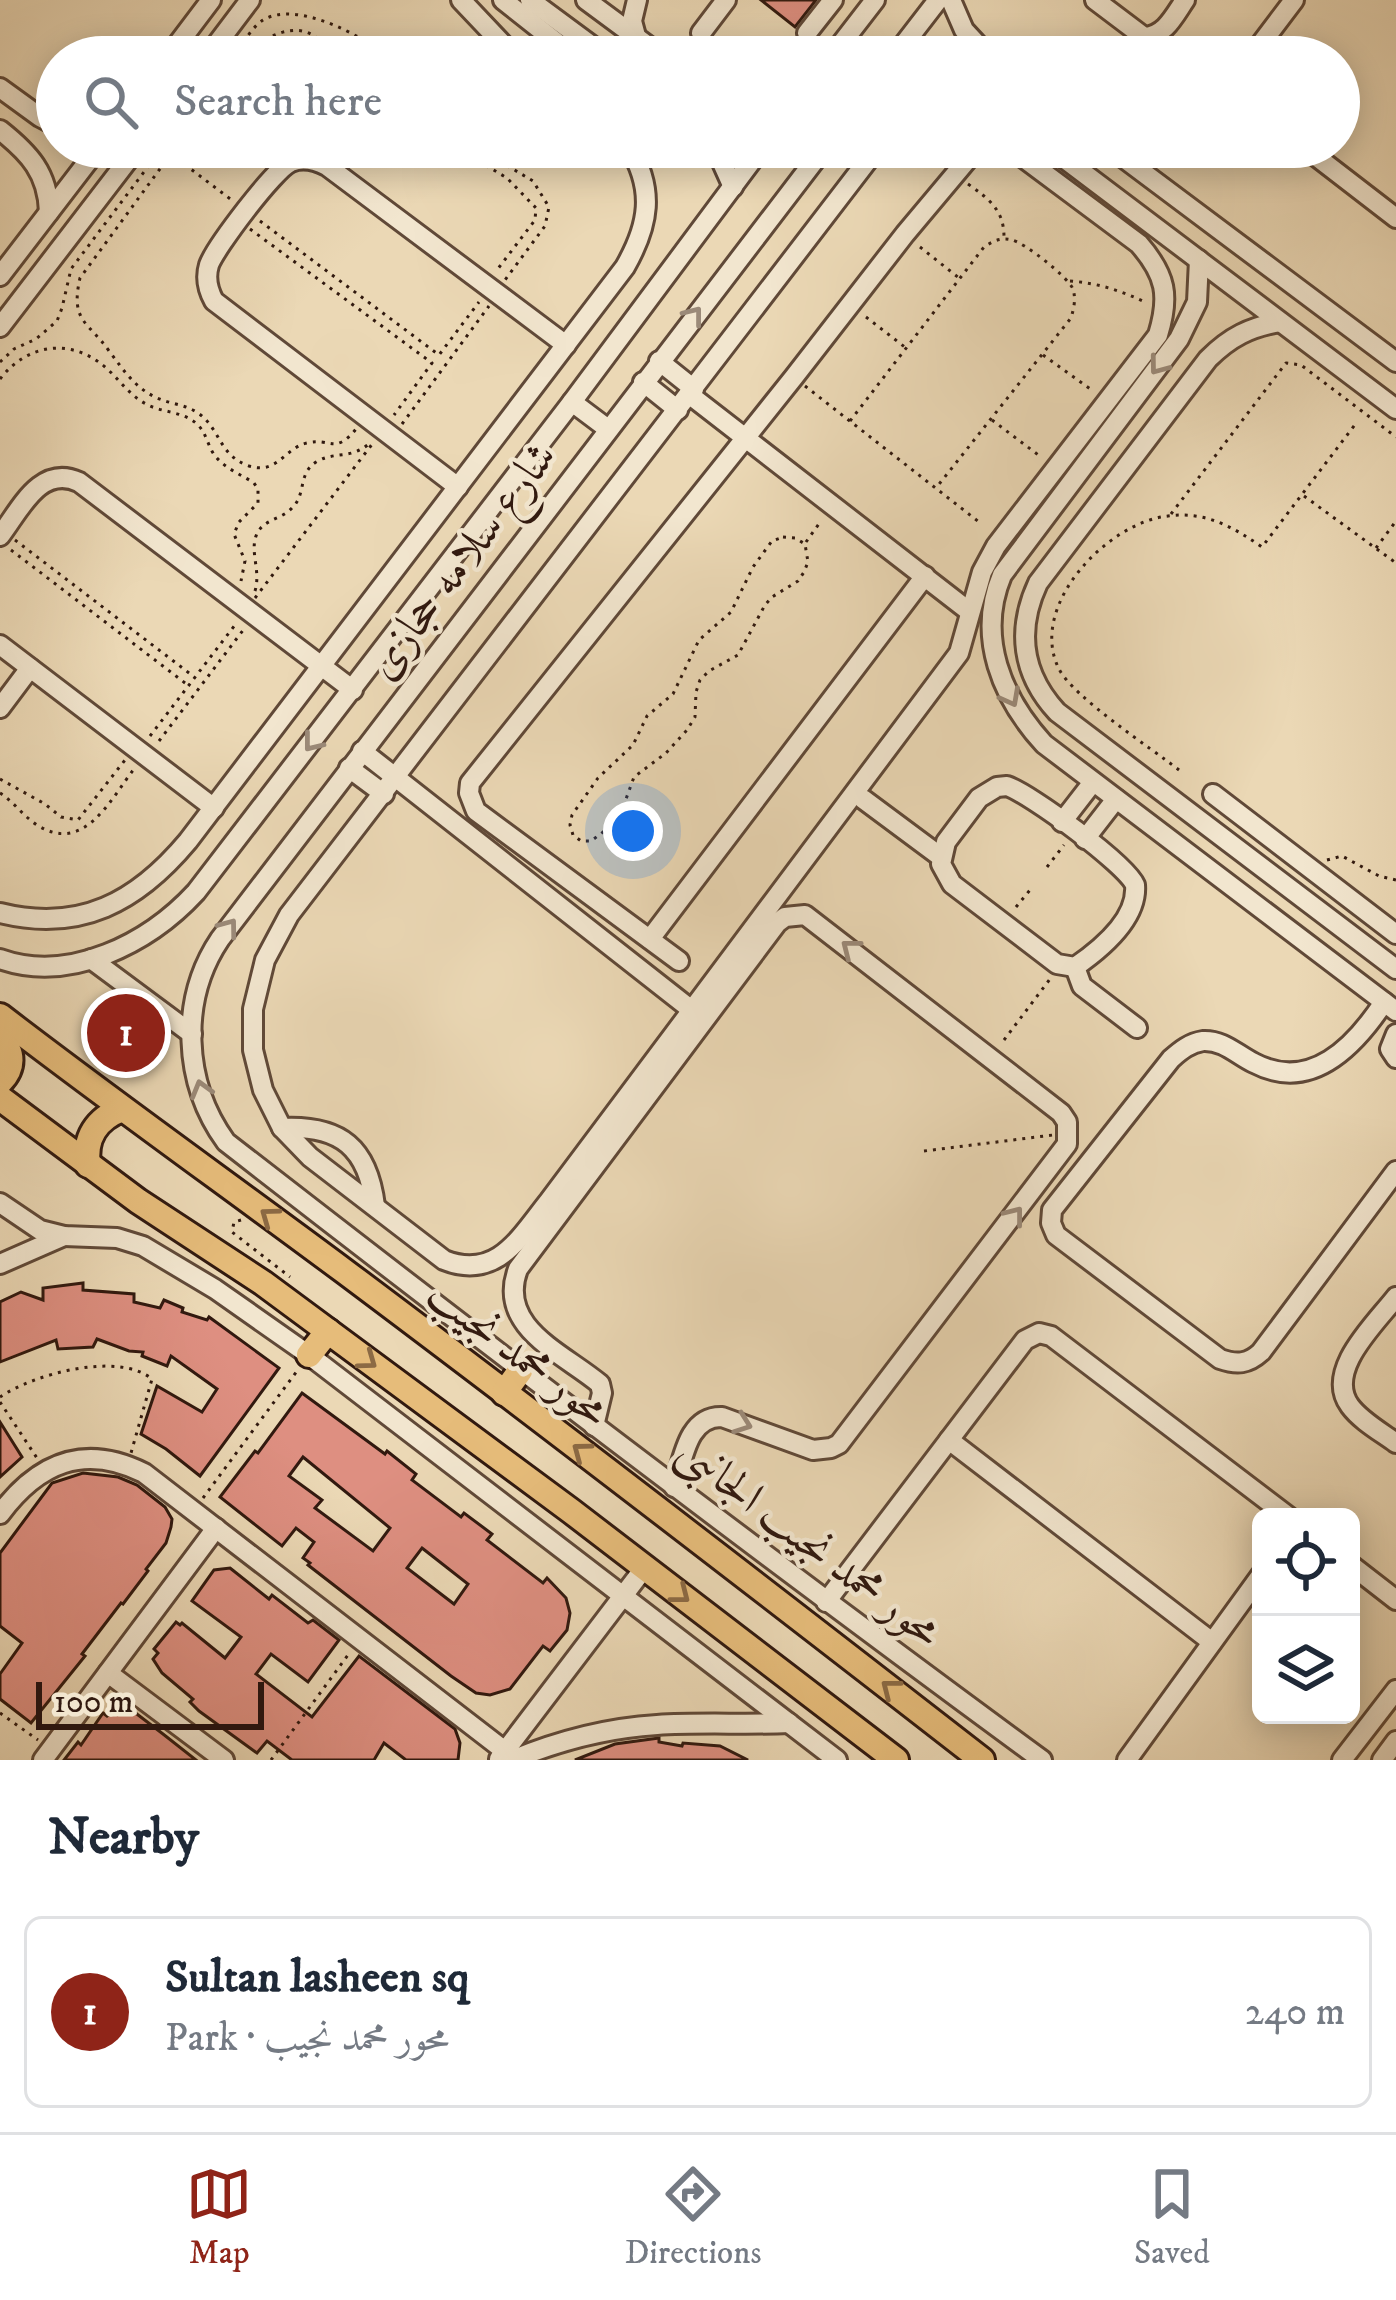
<!DOCTYPE html>
<html lang="en">
<head>
<meta charset="utf-8">
<style>
	:root { --surface:#fff; --page:#f2f2f3; --text:#1f2937; --muted:#747a83; --line:#e0e1e3; --accent:#8f2418 }
	body { margin:0; font-family:"IM FELL DW Pica",Amiri,serif; background:var(--page); color:var(--text) }
	.controls { position:absolute; right:36px; bottom:36px; display:grid; overflow:hidden; border-radius:18px; box-shadow:0 6px 30px #0003 }
	.controls button { width:108px; height:108px; display:grid; place-items:center; padding:0; border:0; border-bottom:3px solid var(--line); background:var(--surface); color:var(--text); font:60px sans-serif }
	.scale { position:absolute; left:36px; bottom:30px; width:228px; box-sizing:border-box; padding-left:12px; border:6px solid #31190f; border-top:0; font-size:33px; line-height:42px; white-space:nowrap; color:#31190f; -webkit-text-stroke:9px #f2e6cf; paint-order:stroke }
	.you { position:absolute; left:633px; top:831px; width:42px; height:42px; margin:-30px; border:9px solid #fff; border-radius:50%; background:#1a73e8; box-shadow:0 0 0 18px #1a73e833 }
	.badge { display:grid; place-items:center; width:78px; height:78px; border-radius:50%; background:var(--accent); color:#fff; font-size:39px; font-weight:700 }
	.pin { position:absolute; translate:-50% -50%; border:6px solid #fff; box-shadow:0 3px 12px #0006 }
	.list { margin:0; padding:0; list-style:none }
	h2 { display:flex; justify-content:space-between; align-items:center; height:156px; margin:0; padding:0 48px; font-size:51px }
	h2 small { font-size:39px; font-weight:400; color:var(--muted) }
	.list li { display:grid; grid-template-columns:78px 1fr auto; gap:36px; align-items:center; box-sizing:border-box; height:192px; margin:0 24px 24px; padding:0 24px; border:3px solid var(--line); border-radius:18px }
	.list b { display:block; font-size:45px; white-space:nowrap }
	.list p { margin:0; font-size:39px; white-space:nowrap; color:var(--muted) }
	.list em { font-size:39px; font-style:normal; color:var(--muted) }
	.icon { flex:none; width:66px; height:66px; fill:none; stroke:currentColor; stroke-width:2; stroke-linecap:round; stroke-linejoin:round }
	.map { position:relative; flex:none; width:1396px; height:1760px; overflow:hidden }
	.search { position:absolute; background:var(--surface); box-shadow:0 6px 30px #0003; left:36px; right:36px; top:36px; height:132px; display:flex; align-items:center; gap:30px; box-sizing:border-box; padding:0 42px; border-radius:66px; color:var(--muted); font-size:45px }
	.sheet { height:372px; background:var(--surface) }
	nav { display:flex; justify-content:space-around; align-items:center; box-sizing:border-box; height:168px; border-top:3px solid var(--line); background:var(--surface); font-size:33px; color:var(--muted) }
	nav a { display:grid; justify-items:center; gap:6px }
	nav .on { color:var(--accent) }
	.map>svg:first-child { display:block }
	.building { fill:#de8f81; stroke:#31190f; stroke-width:3; fill-rule:evenodd }
	.lines { fill:none; stroke-linecap:round; stroke-linejoin:round }
	.minor-casing { stroke:#604938; stroke-width:24 }
	.major-casing { stroke:#31190f; stroke-width:30 }
	.path { stroke:#31190f; stroke-width:3; stroke-dasharray:3 6; stroke-linecap:butt }
	.minor { stroke:#f2e6cf; stroke-width:18 }
	.major { stroke:#e6bc7a; stroke-width:24 }
	.oneway { stroke:#9b8a79 }
	.oneway2 { stroke:#8c6a44 }
	.labels { text-anchor:middle; stroke-width:9; stroke-linejoin:round; paint-order:stroke }
	.street-label { font-size:45px; fill:#31190f; stroke:#f2e6cf }
</style>
</head>
<body>
<div class="map">
<svg width="1396" height="1760" viewBox="0 0 1396 1760">
	<rect width="100%" height="100%" fill="#ebd8b5"/>
	<filter id="stains"><feTurbulence type="fractalNoise" baseFrequency=".00167" numOctaves="4"/><feColorMatrix values="0 0 0 0 .2 0 0 0 0 .09 0 0 0 0 .02 0 0 0 .5 -.17"/></filter>
	<radialGradient id="worn" r=".72"><stop offset=".6" stop-color="#630" stop-opacity="0"/><stop offset="1" stop-color="#630" stop-opacity=".3"/></radialGradient>
	<g class="building">
		<path d="M761 0H816L795 27Z"/>
		<path d="M83 1283V1290L134 1294V1302L160 1308 164 1300 183 1308 182 1312 207 1320 209 1317 279 1368 200 1476 166 1449 141 1434 157 1386 202 1412 217 1389 171 1356 167 1366 142 1356 143 1352 129 1351 97 1339 93 1347 58 1349 56 1340 0 1362V1302L21 1292 43 1300V1288Z"/>
		<path d="M302 1393 385 1454 387 1451 416 1474 412 1480 461 1517 464 1513 492 1534 487 1540 543 1583 547 1578 566 1598 570 1613 567 1630 550 1651 543 1646 510 1689 490 1695 476 1693 451 1676 308 1565 310 1563 303 1558 314 1542 296 1528 282 1546 220 1497 255 1451 258 1453ZM303 1457 390 1528 373 1551 315 1508 322 1500 289 1476ZM422 1548 468 1584 454 1604 407 1568Z"/>
		<path d="M0 1422 22 1457 0 1477Z"/>
		<path d="M83 1473 118 1477 137 1485 165 1507 172 1519 171 1527 166 1543 146 1569 148 1571 123 1604 121 1603 82 1654 85 1656 31 1723 0 1699V1674L22 1643 0 1626V1553L52 1483Z"/>
		<path d="M230 1568 269 1599 272 1595 308 1623 313 1620 339 1640 308 1682 271 1654 256 1674 312 1717 359 1656 455 1729 460 1743 458 1760H406L384 1743 374 1760H292L267 1741 257 1753 199 1711 190 1702 193 1699 162 1673 153 1659 158 1653 154 1649 176 1622 180 1625 182 1623 225 1658 241 1637 192 1601 214 1570Z"/>
		<path d="M129 1708 163 1734 196 1760H64L78 1742 81 1745 103 1713 107 1716 116 1709 125 1713Z"/>
		<path d="M659 1738V1742L682 1746 683 1743 720 1746 748 1760H575L615 1744Z"/>
	</g>
	<g class="lines">
		<g class="minor-casing">
			<g id="minor">
				<path d="M461 0 515 57"/>
				<path d="M503 0 575 57"/>
				<path d="M530 0 607 57"/>
				<path d="M586 0 663 57"/>
				<path d="M951 0 964 30 989 57"/>
				<path d="M1095 0 1144 37C1165 36 1174 16 1185 0"/>
				<path d="M701 33 726 0"/>
				<path d="M807 33 833 0"/>
				<path d="M636 36 632 21 637 0"/>
				<path d="M168 57 211 0"/>
				<path d="M207 57 250 0"/>
				<path d="M831 57 875 0"/>
				<path d="M894 57 938 0"/>
				<path d="M1251 57 1294 0"/>
				<path d="M0 88 40 117 57 126"/>
				<path d="M0 130C29 153 48 173 49 212"/>
				<path d="M715 147 733 187"/>
				<path d="M825 147 220 939C179 1000 183 1083 226 1142 496 1352 767 1558 1042 1760"/>
				<path d="M878 147 289 915 265 960 253 1009V1050L263 1090 282 1128 310 1157 444 1260C497 1281 520 1237 549 1201L959 653 982 572 996 546 1158 335C1170 296 1166 275 1139 244L1009 147"/>
				<path d="M1049 147 1396 409"/>
				<path d="M1109 147 1396 362"/>
				<path d="M1304 147 1396 218"/>
				<path d="M1199 260 1197 302 1179 339 1002 575C976 637 1002 698 1044 744L1396 1011"/>
				<path d="M0 276 99 147"/>
				<path d="M1280 322C1250 327 1230 337 1208 359L1038 583C1016 630 1022 674 1057 712L1396 969"/>
				<path d="M0 327 138 147"/>
				<path d="M659 361 694 389"/>
				<path d="M643 382 678 410"/>
				<path d="M690 395 970 612"/>
				<path d="M572 402 608 429"/>
				<path d="M458 487 214 301C208 290 205 278 209 265 215 248 275 168 291 162 303 157 315 160 327 166L566 345"/>
				<path d="M0 536C20 510 40 464 79 482L353 690"/>
				<path d="M0 645 214 808"/>
				<path d="M0 708 30 668"/>
				<path d="M362 751 693 1011"/>
				<path d="M349 768 384 794"/>
				<path d="M1007 786C1029 793 1126 864 1135 885 1138 919 1101 949 1075 967L1057 964 952 884 941 864 946 842 979 798 997 787Z"/>
				<path d="M1213 794 1396 934"/>
				<path d="M863 799 941 857"/>
				<path d="M1062 822 1093 782"/>
				<path d="M1085 839 1116 799"/>
				<path d="M0 913C80 933 137 902 188 841L625 267C649 225 655 190 629 147"/>
				<path d="M650 939 925 576"/>
				<path d="M0 959C70 984 149 943 196 892L572 402 762 147"/>
				<path d="M91 959 192 1034"/>
				<path d="M679 961 476 811 469 793 470 783 794 377 905 234 978 147"/>
				<path d="M1075 967 1082 986 1137 1028"/>
				<path d="M1384 1002C1355 1046 1311 1093 1254 1063 1237 1055 1224 1040 1203 1041 1190 1043 1181 1050 1171 1059L1052 1210 1051 1223 1056 1235 1220 1359C1237 1365 1248 1364 1261 1352L1396 1171"/>
				<path d="M1396 1034 1390 1049 1396 1058"/>
				<path d="M282 1128C341 1125 368 1148 375 1206"/>
				<path d="M0 1203 40 1230 64 1236 117 1238 143 1246 215 1289 309 1355 837 1760"/>
				<path d="M0 1264 64 1236"/>
				<path d="M1396 1297C1375 1324 1324 1371 1350 1406 1361 1421 1381 1432 1396 1443"/>
				<path d="M594 1426 602 1393 600 1384C563 1353 496 1327 518 1269L777 923 785 917 805 915 1061 1113 1067 1122V1144L839 1444 831 1448 813 1450 722 1417C687 1416 683 1460 674 1487"/>
				<path d="M949 1440 1212 1642"/>
				<path d="M0 1514C38 1463 84 1443 144 1473L505 1751"/>
				<path d="M1351 1565 1396 1600"/>
				<path d="M826 1602 1025 1340 1039 1333 1051 1336 1289 1517"/>
				<path d="M108 1673 224 1760"/>
				<path d="M499 1759 645 1567"/>
				<path d="M43 1760 216 1528"/>
				<path d="M512 1760C558 1741 607 1728 657 1725 701 1722 745 1725 789 1723"/>
				<path d="M1127 1760 1261 1575"/>
				<path d="M1342 1760 1396 1690"/>
				<path d="M1382 1760 1396 1741"/>
			</g>
		</g>
		<g class="major-casing">
			<g id="major">
				<path d="M0 1016C113 1103 230 1186 344 1271 559 1432 771 1596 982 1760"/>
				<path d="M0 1039C14 1052 14 1068 0 1082"/>
				<path d="M0 1098 138 1201 263 1283 571 1511 896 1760"/>
				<path d="M88 1165C84 1138 96 1119 122 1109"/>
				<path d="M309 1355 328 1331"/>
				<path d="M504 1393 520 1371"/>
			</g>
		</g>
		<g class="path">
			<path d="M233 57C242 45 251 28 263 20 296 0 362 35 387 57"/>
			<path d="M244 57C258 42 284 25 306 32 315 35 322 43 332 46 346 49 357 49 369 57"/>
			<path d="M176 147 80 278C70 322 88 321 109 351 123 369 133 386 155 397 169 404 185 404 198 413 221 429 218 455 249 466 278 475 284 448 307 443 331 437 334 456 357 428"/>
			<path d="M455 147 507 178 536 208 535 220 497 270"/>
			<path d="M476 147 533 181 549 207 545 226 505 280"/>
			<path d="M163 148 233 201"/>
			<path d="M968 184C989 199 1004 210 1004 237"/>
			<path d="M260 221 439 355 479 302"/>
			<path d="M250 229 432 363 394 415"/>
			<path d="M920 247 959 278"/>
			<path d="M1070 281C1098 283 1122 291 1147 303"/>
			<path d="M866 317 906 348"/>
			<path d="M1043 355 1093 391"/>
			<path d="M0 362 14 349 36 339 57 321 62 308 71 269 162 148"/>
			<path d="M0 379C27 344 70 337 105 367 119 379 129 395 146 404 162 413 184 411 198 425 207 434 208 448 216 457 226 469 242 475 254 483L258 489V503L239 522 234 534 245 561 241 581"/>
			<path d="M805 386 979 522"/>
			<path d="M992 420 1041 457"/>
			<path d="M850 421 984 247C993 241 1001 237 1012 240 1025 243 1068 277 1073 289 1076 299 1074 308 1071 318L936 488"/>
			<path d="M402 424 489 306"/>
			<path d="M1304 496 1396 563"/>
			<path d="M1171 514 1286 363 1301 365 1396 437"/>
			<path d="M783 537 795 538 805 544 808 562 804 572 798 581 772 597 765 605 738 655 709 671 700 680 696 692 695 717 687 730 666 753 634 777 618 821 591 841H581L573 835 570 825 572 815 598 778 633 745 647 716 673 694 699 640 731 612 753 567 772 541Z"/>
			<path d="M15 540 193 676"/>
			<path d="M806 542 821 521"/>
			<path d="M1376 548 1396 521"/>
			<path d="M11 550 189 686"/>
			<path d="M255 591C261 571 250 553 256 536 262 519 281 520 292 508 307 494 297 472 318 461 336 451 350 460 370 443"/>
			<path d="M255 598 373 443"/>
			<path d="M150 736 235 625"/>
			<path d="M159 741 244 629"/>
			<path d="M1179 770C1151 748 1073 697 1059 669 1027 606 1108 522 1168 516 1206 511 1233 527 1262 547L1357 422"/>
			<path d="M0 779 45 804 61 817 78 820 125 760"/>
			<path d="M0 793C14 802 23 816 37 825 84 855 110 800 134 769"/>
			<path d="M1327 860 1342 856 1379 876 1396 880"/>
			<path d="M1047 867 1064 845"/>
			<path d="M1016 907 1030 890"/>
			<path d="M1004 1040 1050 979"/>
			<path d="M924 1151 1053 1135"/>
			<path d="M241 1220 234 1222 232 1232 290 1277"/>
			<path d="M0 1397C34 1374 118 1351 152 1379L131 1453"/>
			<path d="M0 1402 37 1458"/>
			<path d="M203 1498 297 1371"/>
			<path d="M0 1713 38 1740"/>
			<path d="M271 1760 348 1655"/>
		</g>
		<use href="#minor" class="minor"/>
		<use href="#major" class="major"/>
	</g>
	<defs><path id="oneway-chevron" d="M-2-3.5L2.5 0L-2 3.5" fill="none" stroke-width="1.6" stroke-linecap="round" stroke-linejoin="round" transform="scale(3)"/></defs>
	<g class="oneway">
		<use href="#oneway-chevron" transform="translate(694 315) rotate(-52)"/>
		<use href="#oneway-chevron" transform="translate(1158 366) rotate(127)"/>
		<use href="#oneway-chevron" transform="translate(1011 698) rotate(62)"/>
		<use href="#oneway-chevron" transform="translate(312 743) rotate(128)"/>
		<use href="#oneway-chevron" transform="translate(229 927) rotate(-53)"/>
		<use href="#oneway-chevron" transform="translate(850 948) rotate(-142)"/>
		<use href="#oneway-chevron" transform="translate(201 1089) rotate(-106)"/>
		<use href="#oneway-chevron" transform="translate(1015 1215) rotate(-52)"/>
		<use href="#oneway-chevron" transform="translate(743 1424) rotate(20)"/>
	</g>
	<g class="oneway2">
		<use href="#oneway-chevron" transform="translate(269 1216) rotate(-144)"/>
		<use href="#oneway-chevron" transform="translate(368 1361) rotate(36)"/>
		<use href="#oneway-chevron" transform="translate(581 1451) rotate(-143)"/>
		<use href="#oneway-chevron" transform="translate(681 1595) rotate(38)"/>
		<use href="#oneway-chevron" transform="translate(890 1688) rotate(-142)"/>
	</g>
	<g class="labels">
		<g class="street-label">
			<text transform="translate(460 559) rotate(-53)" y="16">شارع سلامه حجازى</text>
			<text transform="translate(519 1351) rotate(37)" y="16">محور محمد نجيب</text>
			<text transform="translate(810 1540) rotate(37)" y="16">محور محمد نجيب الجانبى</text>
		</g>
	</g>
	<rect width="100%" height="100%" filter="url(#stains)"/>
	<rect width="100%" height="100%" fill="url(#worn)"/>
</svg>
<div class="controls">
<button><svg class="icon" aria-label="locate" viewBox="0 0 24 24"><circle cx="12" cy="12" r="6"/><path d="M12 2v4M12 18v4M2 12h4M18 12h4"/></svg></button>
<button><svg class="icon" aria-label="layers" viewBox="0 0 24 24"><path d="M12 4l9 5-9 5-9-5zM3 14l9 5 9-5"/></svg></button>
</div>
<div class="scale">100 m</div>
<div class="you"></div>
<div class="pin badge" style="left:126px;top:1033px">1</div>
<div class="search"><svg class="icon" aria-label="search" viewBox="0 0 24 24"><circle cx="10" cy="10" r="6"/><path d="M15 15l6 6"/></svg>Search here</div>
</div>
<section class="sheet">
<h2>Nearby<small></small></h2>
<ul class="list">
<li><span class="badge">1</span><div><b>Sultan lasheen sq</b><p>Park · محور محمد نجيب</p></div><em>240 m</em></li>
</ul>
</section>
<nav>
<a class="on"><svg class="icon" aria-label="map" viewBox="0 0 24 24"><path d="M3 6l6-2 6 2 6-2v14l-6 2-6-2-6 2zM9 4v14M15 6v14"/></svg>Map</a>
<a><svg class="icon" aria-label="directions" viewBox="0 0 24 24"><path d="M12 3l9 9-9 9-9-9zM9 14v-3h6M13 9l2 2-2 2"/></svg>Directions</a>
<a><svg class="icon" aria-label="saved" viewBox="0 0 24 24"><path d="M7 4h10v16l-5-4-5 4z"/></svg>Saved</a>
</nav>
</body>
</html>
